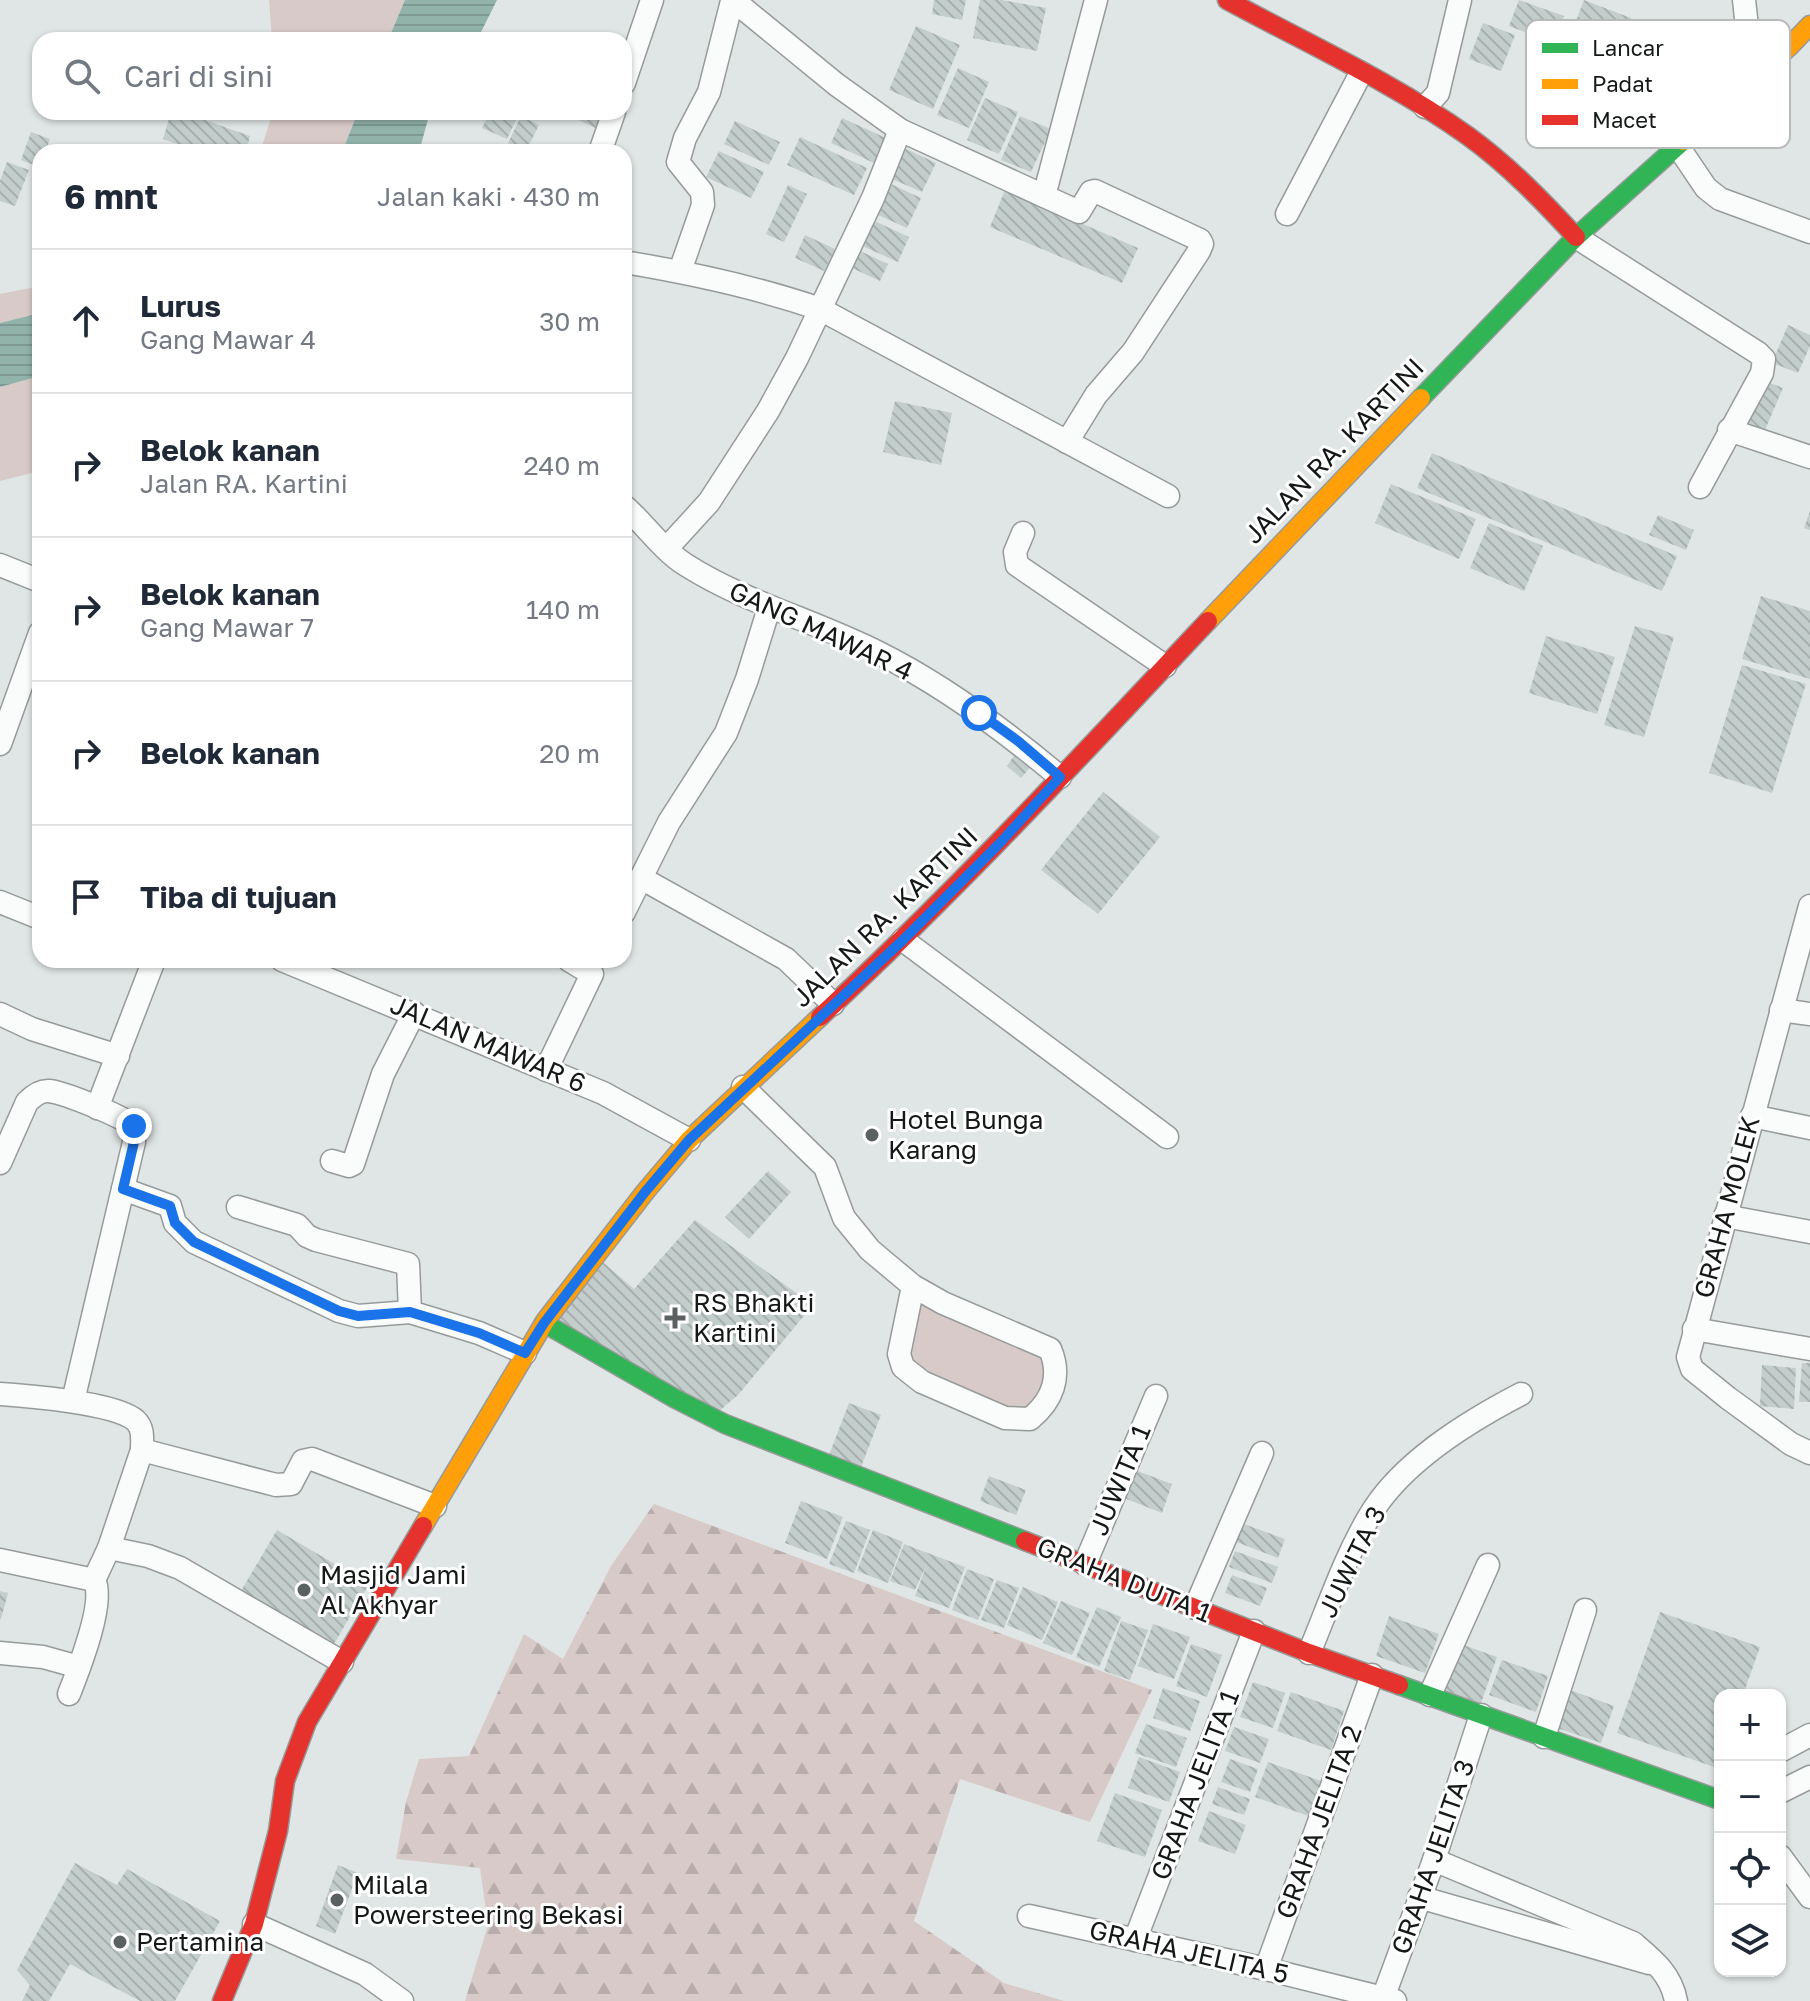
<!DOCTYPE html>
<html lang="id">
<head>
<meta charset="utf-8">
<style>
	:root { --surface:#fff; --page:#f2f2f3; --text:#1f2937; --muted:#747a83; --line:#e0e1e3 }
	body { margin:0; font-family:"Golos Text",sans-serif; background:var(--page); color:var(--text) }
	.controls { position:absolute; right:24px; bottom:24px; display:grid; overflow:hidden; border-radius:16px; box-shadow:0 2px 6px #0004 }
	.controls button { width:72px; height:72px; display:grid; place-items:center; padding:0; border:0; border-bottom:2px solid var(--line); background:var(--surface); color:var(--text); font:40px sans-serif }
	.stop { position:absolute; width:24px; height:24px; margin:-18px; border:6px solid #1a73e8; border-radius:50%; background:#fff }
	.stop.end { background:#1a73e8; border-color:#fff; box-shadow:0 2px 8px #0008 }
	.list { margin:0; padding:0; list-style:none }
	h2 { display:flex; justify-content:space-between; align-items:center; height:104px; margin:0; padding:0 32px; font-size:34px }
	h2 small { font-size:26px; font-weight:400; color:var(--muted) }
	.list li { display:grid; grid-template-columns:52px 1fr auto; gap:24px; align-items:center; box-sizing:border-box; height:144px; padding:0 32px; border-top:2px solid var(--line) }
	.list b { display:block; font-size:30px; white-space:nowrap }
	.list p { margin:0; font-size:26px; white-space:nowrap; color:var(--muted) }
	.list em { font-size:26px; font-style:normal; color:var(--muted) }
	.icon { flex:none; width:44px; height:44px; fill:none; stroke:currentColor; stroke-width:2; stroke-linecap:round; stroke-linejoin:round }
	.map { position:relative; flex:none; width:1810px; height:2001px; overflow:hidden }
	.search { position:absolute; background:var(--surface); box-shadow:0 2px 6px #0004; left:32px; top:32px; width:600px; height:88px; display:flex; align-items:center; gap:20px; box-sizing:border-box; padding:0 28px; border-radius:24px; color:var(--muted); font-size:30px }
	.panel { position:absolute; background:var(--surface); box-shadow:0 2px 6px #0004; left:32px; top:144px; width:600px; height:824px; border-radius:24px }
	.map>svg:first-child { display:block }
	.green { fill:#d8cac9 }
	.forest { fill:url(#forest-firs) }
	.water { fill:url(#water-rules) }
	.building { fill:url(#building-back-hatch) }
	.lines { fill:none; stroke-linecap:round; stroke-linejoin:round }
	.street-casing { stroke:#969b9a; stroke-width:25 }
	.fast-casing { stroke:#969b9a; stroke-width:21 }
	.slow-casing { stroke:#969b9a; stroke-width:21 }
	.jam-casing { stroke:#969b9a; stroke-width:21 }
	.street { stroke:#fafbfb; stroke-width:22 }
	.fast { stroke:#30b455; stroke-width:18 }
	.slow { stroke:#ff9f0a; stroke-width:18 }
	.jam { stroke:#e5322d; stroke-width:18 }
	.route { stroke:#1a73e8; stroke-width:10 }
	.poi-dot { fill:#5b6160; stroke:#fff; stroke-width:3 }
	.labels { text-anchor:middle; stroke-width:6; stroke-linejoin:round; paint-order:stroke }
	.street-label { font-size:26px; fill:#141918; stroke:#fff }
	.poi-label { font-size:26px; fill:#141918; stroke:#fff; text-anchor:start }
	.key { fill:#fff; stroke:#b8baba; stroke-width:2 }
	.key-label { font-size:22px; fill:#141918 }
</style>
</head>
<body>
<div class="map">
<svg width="1810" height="2001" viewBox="0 0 1810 2001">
	<defs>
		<pattern id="forest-firs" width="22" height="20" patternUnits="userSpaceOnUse" patternTransform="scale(2)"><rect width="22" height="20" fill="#d8cac9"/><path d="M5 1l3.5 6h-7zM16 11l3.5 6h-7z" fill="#b8adac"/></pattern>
		<pattern id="water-rules" width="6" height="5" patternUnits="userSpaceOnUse" patternTransform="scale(2)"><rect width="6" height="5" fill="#92b3aa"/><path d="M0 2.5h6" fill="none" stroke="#7d9992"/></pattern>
		<pattern id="building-back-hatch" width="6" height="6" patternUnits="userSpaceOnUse" patternTransform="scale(2)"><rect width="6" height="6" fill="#c3cecc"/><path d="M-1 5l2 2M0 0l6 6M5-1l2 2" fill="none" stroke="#a7b0ae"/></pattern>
	</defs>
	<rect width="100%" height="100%" fill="#e0e6e5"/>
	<g class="green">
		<path d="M269 0H405L388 40H272Z"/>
		<path d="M273 112H358L342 152H260Z"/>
		<path d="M40 286V313L0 323V294Z"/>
		<path d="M40 376V471L0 481V387Z"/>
		<path d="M913 1286 1057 1365 1030 1419 903 1367Z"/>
	</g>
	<path class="forest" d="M654 1504 1152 1690 1090 1822 960 1779 914 1921 1004 1983 1064 2001H465L488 1925 480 1868 396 1859 406 1802 419 1759 469 1756 524 1634 563 1659 611 1566Z"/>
	<g class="water">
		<path d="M405 0H497L477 40H388Z"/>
		<path d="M358 112H430L419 152H342Z"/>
		<path d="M40 313V376L0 387V323Z"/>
	</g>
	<g class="building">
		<path d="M934 0H966L962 20 932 14Z"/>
		<path d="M980 0H1002L1046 8 1037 51 973 38Z"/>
		<path d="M1519 0 1564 16 1553 43 1509 26Z"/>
		<path d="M1584 0 1631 18 1607 78 1561 60Z"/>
		<path d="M1483 23 1515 35 1501 71 1469 59Z"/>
		<path d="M916 26 960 45 933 109 889 90Z"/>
		<path d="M958 68 989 82 969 128 937 115Z"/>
		<path d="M985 98 1018 112 999 154 967 140Z"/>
		<path d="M171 112H182L250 136 246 152H199L163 139Z"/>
		<path d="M468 112H505L517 118 507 139 482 128 486 120Z"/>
		<path d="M561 112H606L604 132Z"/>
		<path d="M521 116 539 125 526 151 508 143Z"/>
		<path d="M1020 116 1051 129 1031 172 1001 160Z"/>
		<path d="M842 118 886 138 874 163 831 143Z"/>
		<path d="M735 121 780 142 769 165 724 144Z"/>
		<path d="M31 132 50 139 45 152H40L39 167 21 160Z"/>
		<path d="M800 137 867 168 854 195 787 165Z"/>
		<path d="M906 149 936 163 922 192 892 179Z"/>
		<path d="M719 151 764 172 751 198 706 177Z"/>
		<path d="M7 162 29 170 15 206 0 201V181Z"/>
		<path d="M891 184 921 198 907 228 876 214Z"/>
		<path d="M788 185 807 194 784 242 766 234Z"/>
		<path d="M1005 190 1138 248 1122 283 990 227Z"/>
		<path d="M870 219 909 237 898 262 858 244Z"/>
		<path d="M805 235 835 249 824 271 795 258Z"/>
		<path d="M860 251 888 264 880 281 852 268Z"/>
		<path d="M1788 325 1810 335V346L1798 373 1772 363Z"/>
		<path d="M1762 380 1783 388 1762 437 1737 427Z"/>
		<path d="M895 401 952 413 941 465 883 452Z"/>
		<path d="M1432 453 1677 556 1662 591 1417 488Z"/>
		<path d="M1391 484 1476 519 1459 559 1375 523Z"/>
		<path d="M1810 511V530L1804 528Z"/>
		<path d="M1658 515 1694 530 1686 550 1649 535Z"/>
		<path d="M1489 523 1543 546 1524 591 1470 568Z"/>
		<path d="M1761 596 1810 611V679L1742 659Z"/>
		<path d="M1635 626 1674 637 1644 737 1604 725Z"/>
		<path d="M1546 636 1615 657 1597 714 1529 693Z"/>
		<path d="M1742 665 1806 684 1772 793 1709 773Z"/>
		<path d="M1017 751 1034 763 1021 778 1007 766Z"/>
		<path d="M1103 792 1160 837 1098 914 1041 870Z"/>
		<path d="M768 1171 791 1192 749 1239 725 1217Z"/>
		<path d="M695 1220 813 1305 738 1395 712 1417 546 1320 596 1256 634 1289Z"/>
		<path d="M1802 1363H1810V1402H1799Z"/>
		<path d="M1762 1365 1796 1368 1794 1409 1760 1406Z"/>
		<path d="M849 1403 881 1415 861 1467 829 1455Z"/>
		<path d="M1135 1470 1172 1484 1162 1513 1124 1498Z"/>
		<path d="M989 1476 1026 1490 1016 1515 980 1501Z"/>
		<path d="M801 1501 843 1517 827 1559 785 1543Z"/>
		<path d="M846 1521 870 1530 854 1573 829 1564Z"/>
		<path d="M1241 1523 1285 1539 1278 1558 1234 1541Z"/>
		<path d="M277 1530 369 1584 331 1649 238 1596Z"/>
		<path d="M873 1530 903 1542 888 1583 857 1571Z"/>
		<path d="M904 1544 965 1567 949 1608 915 1596 927 1564 915 1590 890 1581Z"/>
		<path d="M1235 1551 1278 1567 1272 1583 1229 1567Z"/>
		<path d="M967 1569 994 1579 978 1620 952 1610Z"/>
		<path d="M1232 1575 1267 1588 1260 1606 1225 1593Z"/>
		<path d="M997 1580 1019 1588 1004 1628 981 1620Z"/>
		<path d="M1023 1587 1058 1602 1042 1640 1007 1625Z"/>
		<path d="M0 1591 8 1593 1 1619H0Z"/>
		<path d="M1061 1601 1090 1613 1072 1655 1043 1643Z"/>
		<path d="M1097 1607 1121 1617 1099 1667 1076 1657Z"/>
		<path d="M1660 1612 1760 1647 1743 1695H1720V1761L1717 1768 1617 1733Z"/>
		<path d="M1389 1616 1439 1634 1425 1673 1376 1656Z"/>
		<path d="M1121 1621 1148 1630 1130 1680 1104 1671Z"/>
		<path d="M1153 1624 1190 1637 1174 1679 1138 1666Z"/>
		<path d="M1458 1643 1497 1657 1481 1703 1441 1689Z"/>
		<path d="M1191 1644 1222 1655 1207 1697 1176 1686Z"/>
		<path d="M1502 1660 1548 1676 1536 1712 1489 1695Z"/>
		<path d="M1253 1682 1285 1693 1273 1728 1240 1717Z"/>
		<path d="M1163 1688 1200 1701 1190 1731 1153 1718Z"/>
		<path d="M1570 1690 1614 1706 1601 1743 1557 1728Z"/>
		<path d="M1291 1692 1344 1711 1331 1750 1277 1731Z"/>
		<path d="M1146 1724 1187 1738 1176 1767 1135 1753Z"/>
		<path d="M1234 1727 1269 1739 1260 1763 1225 1751Z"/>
		<path d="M1139 1757 1180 1772 1169 1802 1128 1788Z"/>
		<path d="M1230 1759 1258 1769 1250 1792 1221 1782Z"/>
		<path d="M1268 1762 1324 1782 1311 1817 1255 1797Z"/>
		<path d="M1218 1787 1250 1799 1244 1815 1212 1804Z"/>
		<path d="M1115 1793 1162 1810 1145 1857 1097 1841Z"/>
		<path d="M1209 1811 1246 1825 1235 1854 1198 1841Z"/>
		<path d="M75 1863 117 1885 127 1869 220 1921 175 2001H140L70 1964 49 2001H22L30 1985 17 1970Z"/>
		<path d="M338 1865 358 1873 335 1934 316 1926Z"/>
	</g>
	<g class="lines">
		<g class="street-casing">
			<g id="street">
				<path d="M733 0 837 85 900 130 1044 196 1096 0"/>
				<path d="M1744 0 1753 80"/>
				<path d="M624 83 652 0"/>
				<path d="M1425 107 1438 93 1460 0"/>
				<path d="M1677 145 1706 188 1720 199 1810 232"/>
				<path d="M600 152 614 112"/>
				<path d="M1044 196 1079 212 1091 192 1095 191 1200 240 1202 244 1199 251 1133 352 1096 395 1067 442"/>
				<path d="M1287 214 1361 73"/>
				<path d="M1576 237 1758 353 1764 359 1762 373 1700 487"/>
				<path d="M624 262C691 273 756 287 820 309L1168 496"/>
				<path d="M680 271 703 205 702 192 678 162 685 138 709 92 732 1"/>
				<path d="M1729 430 1810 457"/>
				<path d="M624 506C645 524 662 550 686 565 746 603 816 621 879 653 945 686 1004 730 1060 777"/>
				<path d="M1023 533 1015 552 1017 565 1165 666"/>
				<path d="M667 548 709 502 768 411 797 358 873 198 900 130"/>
				<path d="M0 565 40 581"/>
				<path d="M0 744 40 633"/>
				<path d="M641 878 786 959 833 1004"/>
				<path d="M0 902 40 918"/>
				<path d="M1810 906 1688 1357 1692 1369 1728 1398 1791 1444 1810 1453"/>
				<path d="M624 912 669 822 726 733 747 679 769 608"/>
				<path d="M903 940 1167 1137"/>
				<path d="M282 960 603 1093 689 1140"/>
				<path d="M1781 1010 1810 1014"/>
				<path d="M0 1014 32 1029 118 1056"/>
				<path d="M546 1070 592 974 569 960"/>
				<path d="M743 1087 825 1167 844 1218 870 1250 913 1286 943 1303 1050 1349C1062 1377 1052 1401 1030 1419L1005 1418 922 1382 903 1367 899 1354 913 1286"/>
				<path d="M97 1108 154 960"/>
				<path d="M1752 1116 1810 1128"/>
				<path d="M332 1161 349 1166 353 1164 383 1074 414 1013"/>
				<path d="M0 1163 27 1102C33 1096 41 1090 49 1091 66 1093 121 1116 134 1126V1142L73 1401"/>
				<path d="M123 1189 170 1206 175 1223 194 1242 339 1311 358 1316 410 1312 479 1333 525 1353"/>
				<path d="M238 1207 297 1225 307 1236 316 1240 408 1264 410 1312"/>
				<path d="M1725 1216 1810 1232"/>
				<path d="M1694 1329 1810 1349"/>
				<path d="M0 1394C29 1396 114 1403 135 1420 144 1428 142 1439 142 1450L276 1485 291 1484 303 1461 312 1459 435 1506"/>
				<path d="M109 1548 148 1556 180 1568 342 1662"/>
				<path d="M0 1560 94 1580 109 1548 142 1450"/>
				<path d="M1085 1564 1156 1396"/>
				<path d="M1195 1608 1262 1453"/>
				<path d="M0 1653 43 1657 79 1667"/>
				<path d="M1309 1653C1328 1608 1344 1559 1369 1517 1400 1463 1467 1422 1521 1394"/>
				<path d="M69 1694C78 1671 106 1601 94 1580"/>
				<path d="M1430 1695 1488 1565"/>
				<path d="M1544 1737 1585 1610"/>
				<path d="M1780 1751 1810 1735"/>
				<path d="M1780 1792 1810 1777"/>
				<path d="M1780 1856 1810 1897"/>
				<path d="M1434 1860 1633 1943C1653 1960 1671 1974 1676 2001"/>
				<path d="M1419 1897 1649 1963"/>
				<path d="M1029 1916 1266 1969 1395 2001"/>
				<path d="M254 1924 365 1974 402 2001"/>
				<path d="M1135 1940 1254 1631"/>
				<path d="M1266 1969 1372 1675"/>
				<path d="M1383 1998 1434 1860 1481 1715"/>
			</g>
		</g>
		<g class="fast-casing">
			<g id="fast">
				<path d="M1421 398 1576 237 1683 141"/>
				<path d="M544 1323 674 1398 725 1424 1025 1541"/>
				<path d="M1399 1685 1720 1800"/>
			</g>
		</g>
		<g class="slow-casing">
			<g id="slow">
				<path d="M1683 141 1789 47 1810 25"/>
				<path d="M1208 621 1421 398"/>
				<path d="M423 1526 546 1320 645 1192 689 1140 820 1017"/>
			</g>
		</g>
		<g class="jam-casing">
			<g id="jam">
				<path d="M1227 0C1308 44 1394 83 1468 136 1508 165 1543 201 1576 237"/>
				<path d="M820 1017C956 891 1081 756 1208 621"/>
				<path d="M1025 1541 1309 1653 1399 1685"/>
				<path d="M222 2001 254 1924 278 1831 285 1781 307 1722 423 1526"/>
			</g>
		</g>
		<use href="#street" class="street"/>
		<use href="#fast" class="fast"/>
		<use href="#slow" class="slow"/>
		<use href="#jam" class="jam"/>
	</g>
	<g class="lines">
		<path class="route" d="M134 1126V1142L123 1189 170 1206 175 1223 194 1242 339 1311 358 1316 410 1312 479 1333 525 1353 544 1323 645 1192 689 1140 903 940 999 844 1060 777 1018 741 979 713"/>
	</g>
	<g class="poi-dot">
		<circle cx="872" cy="1135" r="8"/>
		<path d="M671 1306h8v8h8v8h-8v8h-8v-8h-8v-8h8z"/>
		<circle cx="304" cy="1590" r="8"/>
		<circle cx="337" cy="1900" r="8"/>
		<circle cx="120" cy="1942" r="8"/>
	</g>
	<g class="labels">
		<g class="street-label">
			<text transform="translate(1334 451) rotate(-46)" y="9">JALAN RA. KARTINI</text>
			<text transform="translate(821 631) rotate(25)" y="9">GANG MAWAR 4</text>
			<text transform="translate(885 917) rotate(-44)" y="9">JALAN RA. KARTINI</text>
			<text transform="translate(488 1044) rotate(23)" y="9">JALAN MAWAR 6</text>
			<text transform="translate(1727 1207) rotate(-75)" y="9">GRAHA MOLEK</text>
			<text transform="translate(1120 1480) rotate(-67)" y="9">JUWITA 1</text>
			<text transform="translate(1352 1562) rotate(-64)" y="9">JUWITA 3</text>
			<text transform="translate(1124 1580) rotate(22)" y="9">GRAHA DUTA 1</text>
			<text transform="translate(1195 1785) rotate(-69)" y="9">GRAHA JELITA 1</text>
			<text transform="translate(1319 1822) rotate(-70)" y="9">GRAHA JELITA 2</text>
			<text transform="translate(1433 1857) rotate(-71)" y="9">GRAHA JELITA 3</text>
			<text transform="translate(1189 1952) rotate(13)" y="9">GRAHA JELITA 5</text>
		</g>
		<g class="poi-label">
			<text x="888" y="1129">Hotel Bunga<tspan x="888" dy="30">Karang</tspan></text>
			<text x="693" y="1312">RS Bhakti<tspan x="693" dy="30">Kartini</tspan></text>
			<text x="320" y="1584">Masjid Jami<tspan x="320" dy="30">Al Akhyar</tspan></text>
			<text x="353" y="1894">Milala<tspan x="353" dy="30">Powersteering Bekasi</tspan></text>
			<text x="136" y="1951">Pertamina</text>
		</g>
	</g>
	<rect x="1526" y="20" width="264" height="128" rx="12" class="key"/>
	<rect x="1542" y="43" width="36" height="10" fill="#30b455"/>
	<rect x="1542" y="79" width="36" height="10" fill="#ff9f0a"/>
	<rect x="1542" y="115" width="36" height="10" fill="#e5322d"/>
	<g class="key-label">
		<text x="1592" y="56">Lancar</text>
		<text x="1592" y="92">Padat</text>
		<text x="1592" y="128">Macet</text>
	</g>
</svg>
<div class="controls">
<button>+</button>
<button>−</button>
<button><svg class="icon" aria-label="locate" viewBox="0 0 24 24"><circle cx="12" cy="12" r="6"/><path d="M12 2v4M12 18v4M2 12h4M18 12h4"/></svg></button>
<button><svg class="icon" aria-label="layers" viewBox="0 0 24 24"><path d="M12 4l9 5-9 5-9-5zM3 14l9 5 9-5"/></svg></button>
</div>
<div class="stop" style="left:979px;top:713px"></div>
<div class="stop end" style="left:134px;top:1126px"></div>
<div class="search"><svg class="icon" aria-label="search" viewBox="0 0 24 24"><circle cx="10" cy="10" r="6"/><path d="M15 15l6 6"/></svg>Cari di sini</div>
<section class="panel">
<h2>6 mnt<small>Jalan kaki · 430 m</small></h2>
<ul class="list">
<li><svg class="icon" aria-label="ahead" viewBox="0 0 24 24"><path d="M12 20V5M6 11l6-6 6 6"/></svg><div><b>Lurus</b><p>Gang Mawar 4</p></div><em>30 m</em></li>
<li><svg class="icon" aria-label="right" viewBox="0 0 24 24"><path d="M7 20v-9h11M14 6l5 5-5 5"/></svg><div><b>Belok kanan</b><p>Jalan RA. Kartini</p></div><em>240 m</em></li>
<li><svg class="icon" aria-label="right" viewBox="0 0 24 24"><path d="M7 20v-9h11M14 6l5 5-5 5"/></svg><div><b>Belok kanan</b><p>Gang Mawar 7</p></div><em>140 m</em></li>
<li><svg class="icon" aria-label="right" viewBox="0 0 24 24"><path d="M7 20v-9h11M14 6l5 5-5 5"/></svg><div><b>Belok kanan</b></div><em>20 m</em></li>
<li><svg class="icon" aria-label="arrive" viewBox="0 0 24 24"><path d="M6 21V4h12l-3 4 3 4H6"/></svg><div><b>Tiba di tujuan</b></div></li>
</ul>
</section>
</div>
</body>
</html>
